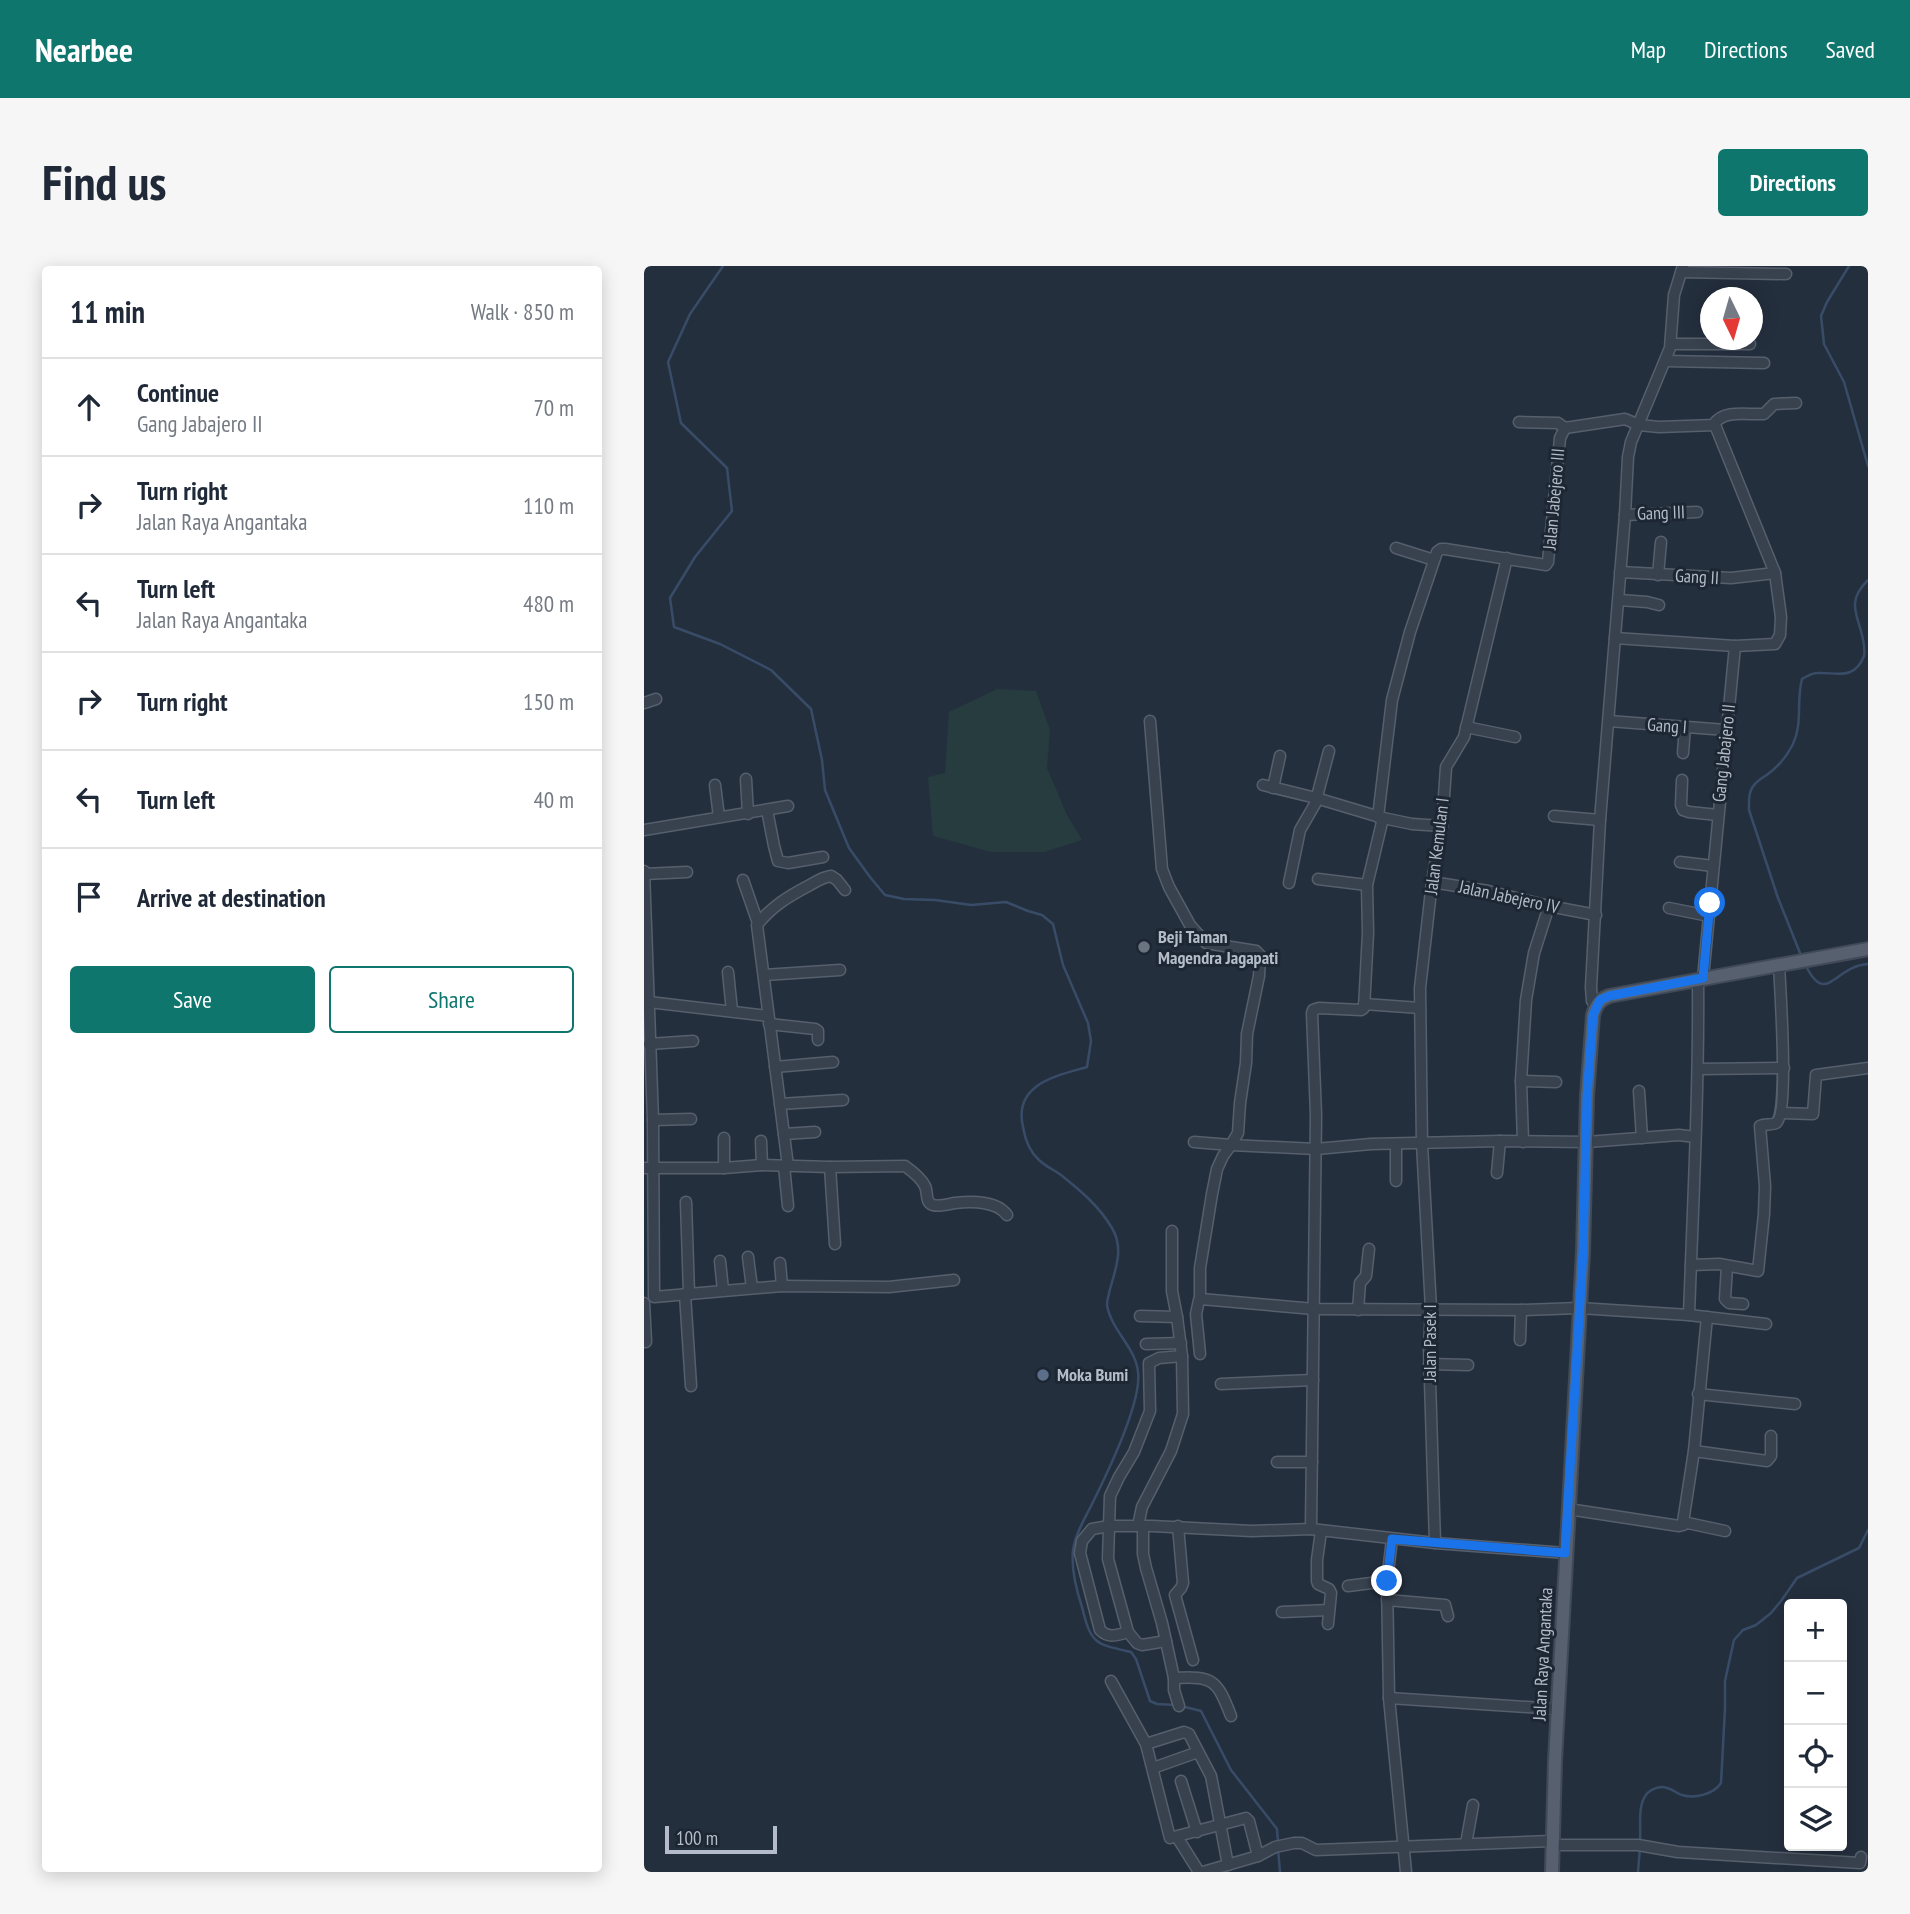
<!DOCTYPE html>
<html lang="en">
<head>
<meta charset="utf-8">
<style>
	:root { --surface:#fff; --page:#f6f6f7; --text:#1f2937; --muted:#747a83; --line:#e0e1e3; --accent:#0f766e }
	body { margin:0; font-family:"PT Sans Narrow",sans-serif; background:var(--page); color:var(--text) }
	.controls { position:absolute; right:21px; bottom:21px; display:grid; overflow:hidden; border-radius:7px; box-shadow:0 4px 18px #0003 }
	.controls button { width:63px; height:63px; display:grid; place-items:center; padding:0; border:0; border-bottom:2px solid var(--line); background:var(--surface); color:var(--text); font:35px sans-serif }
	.compass { position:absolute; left:1056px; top:21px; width:63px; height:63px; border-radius:50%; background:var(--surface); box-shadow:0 4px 18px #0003; rotate:175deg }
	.scale { position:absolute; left:21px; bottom:18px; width:112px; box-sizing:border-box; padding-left:7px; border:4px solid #b4bcc9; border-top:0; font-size:19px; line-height:24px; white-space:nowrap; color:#b4bcc9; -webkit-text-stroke:5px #1d2633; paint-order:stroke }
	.stop { position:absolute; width:21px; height:21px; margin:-16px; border:5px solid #1a73e8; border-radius:50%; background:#fff }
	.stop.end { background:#1a73e8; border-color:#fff; box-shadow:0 2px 7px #0008 }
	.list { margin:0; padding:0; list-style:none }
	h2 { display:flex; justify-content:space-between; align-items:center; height:91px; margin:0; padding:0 28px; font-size:30px }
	h2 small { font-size:23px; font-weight:400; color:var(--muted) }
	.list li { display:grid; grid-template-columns:46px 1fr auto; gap:21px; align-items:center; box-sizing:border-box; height:98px; padding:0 28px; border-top:2px solid var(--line) }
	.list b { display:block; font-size:26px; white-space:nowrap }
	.list p { margin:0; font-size:23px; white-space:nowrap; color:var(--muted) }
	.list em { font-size:23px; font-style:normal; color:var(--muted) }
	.actions { display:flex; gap:14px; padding:21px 28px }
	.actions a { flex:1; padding:16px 0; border:2px solid var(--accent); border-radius:7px; text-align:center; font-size:24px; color:var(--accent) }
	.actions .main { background:var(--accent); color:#fff }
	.icon { flex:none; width:38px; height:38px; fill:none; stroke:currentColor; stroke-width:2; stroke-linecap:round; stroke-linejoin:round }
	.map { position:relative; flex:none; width:1224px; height:1606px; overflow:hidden; border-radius:7px }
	header { display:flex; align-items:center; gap:42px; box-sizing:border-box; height:98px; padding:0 35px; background:var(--accent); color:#fff }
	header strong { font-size:33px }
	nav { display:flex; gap:38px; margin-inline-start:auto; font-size:24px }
	.intro { display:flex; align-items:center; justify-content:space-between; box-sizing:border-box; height:168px; padding:0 42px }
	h1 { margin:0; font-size:49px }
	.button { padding:18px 32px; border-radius:7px; background:var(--accent); color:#fff; font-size:24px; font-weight:700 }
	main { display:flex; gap:42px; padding:0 42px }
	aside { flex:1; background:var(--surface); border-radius:7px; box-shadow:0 4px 18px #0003 }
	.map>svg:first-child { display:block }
	.green { fill:#263c3f }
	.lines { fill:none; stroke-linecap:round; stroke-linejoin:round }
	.stream { stroke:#394c67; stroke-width:2.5 }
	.minor-casing { stroke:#565f6c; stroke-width:13 }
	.major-casing { stroke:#414a57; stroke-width:16 }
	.minor { stroke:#38414e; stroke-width:10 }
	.major { stroke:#56606e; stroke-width:12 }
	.route { stroke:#1a73e8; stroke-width:9 }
	.worship-dot { fill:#6b7280; stroke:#1d2633; stroke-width:2.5 }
	.service-dot { fill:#5c6f8a; stroke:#1d2633; stroke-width:2.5 }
	.labels { text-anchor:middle; stroke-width:6; stroke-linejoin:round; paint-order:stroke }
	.street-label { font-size:18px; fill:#b4bcc9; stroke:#1d2633 }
	.poi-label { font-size:18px; font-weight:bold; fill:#b4bcc9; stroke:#1d2633; text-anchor:start }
</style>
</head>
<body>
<header>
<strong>Nearbee</strong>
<nav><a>Map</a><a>Directions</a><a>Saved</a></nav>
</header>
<div class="intro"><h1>Find us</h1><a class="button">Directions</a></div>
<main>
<aside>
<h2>11 min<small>Walk · 850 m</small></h2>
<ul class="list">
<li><svg class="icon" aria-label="ahead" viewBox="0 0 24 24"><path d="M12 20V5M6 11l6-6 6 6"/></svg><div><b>Continue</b><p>Gang Jabajero II</p></div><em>70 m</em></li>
<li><svg class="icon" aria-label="right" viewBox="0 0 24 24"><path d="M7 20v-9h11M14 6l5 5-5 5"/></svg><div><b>Turn right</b><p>Jalan Raya Angantaka</p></div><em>110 m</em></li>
<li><svg class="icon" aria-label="left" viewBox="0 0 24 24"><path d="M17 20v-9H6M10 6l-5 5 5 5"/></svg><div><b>Turn left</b><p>Jalan Raya Angantaka</p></div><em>480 m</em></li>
<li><svg class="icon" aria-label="right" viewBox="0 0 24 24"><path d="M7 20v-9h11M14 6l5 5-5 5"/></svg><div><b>Turn right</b></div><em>150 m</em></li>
<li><svg class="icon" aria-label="left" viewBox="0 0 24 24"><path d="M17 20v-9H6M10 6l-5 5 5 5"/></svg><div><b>Turn left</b></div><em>40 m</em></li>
<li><svg class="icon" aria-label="arrive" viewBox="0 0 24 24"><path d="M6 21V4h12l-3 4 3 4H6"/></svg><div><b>Arrive at destination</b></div></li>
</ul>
<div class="actions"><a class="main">Save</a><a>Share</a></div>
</aside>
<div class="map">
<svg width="1224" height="1606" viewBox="0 0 1224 1606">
	<rect width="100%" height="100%" fill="#242f3e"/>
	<path class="green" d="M353 423 392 425 406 464 403 502 423 549 438 574 400 586H347L289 570 284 511 301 507 305 446Z"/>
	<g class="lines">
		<g class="stream">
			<path d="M79 0 46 48 24 96 37 157 83 202 88 245 51 291 26 332 30 361 76 378 127 404 167 443 178 494 181 524 205 582 226 611 241 629 260 633 291 634 327 639 362 636 384 645 398 649 409 658 419 699 444 757 447 775 443 801C412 810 369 818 379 861 381 873 386 886 395 894 401 900 410 904 417 909 437 925 455 940 468 962 480 982 472 1002 466 1023 465 1028 463 1034 463 1039 467 1064 492 1082 494 1106 498 1137 462 1210 447 1240 440 1254 431 1269 429 1284 427 1304 432 1323 438 1341 447 1378 451 1378 487 1386L492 1393 506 1435 513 1438 531 1439"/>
			<path d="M1205 0 1183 36 1177 50 1180 78 1200 116 1224 200"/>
			<path d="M1158 692 1134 632 1105 544C1105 535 1104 525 1111 518 1114 514 1120 511 1124 508 1135 500 1143 490 1149 478 1159 457 1152 435 1158 413 1163 410 1168 407 1173 407 1193 406 1210 415 1220 390 1221 387 1220 384 1220 380 1217 351 1199 339 1224 314"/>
			<path d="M1161 698C1182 742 1190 700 1224 698"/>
			<path d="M537 1440 557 1445 587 1504 633 1563 634 1576"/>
			<path d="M996 1575C997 1561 994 1544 1000 1532 1004 1524 1015 1519 1023 1522 1029 1523 1033 1528 1038 1529 1051 1533 1070 1528 1077 1517L1081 1443V1415L1090 1374 1099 1364 1112 1359 1127 1347 1137 1335 1153 1312 1215 1282 1224 1264"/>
			<path d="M634 1583 636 1606"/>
			<path d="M994 1606 996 1581"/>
		</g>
		<g class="minor-casing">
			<g id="minor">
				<path d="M1037 6 1142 8"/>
				<path d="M1027 78H1106"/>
				<path d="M1022 95 1120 97"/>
				<path d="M875 156 914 157 921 162"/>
				<path d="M1070 158C1080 143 1104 149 1120 148L1130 138 1152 137"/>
				<path d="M981 249 1053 246"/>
				<path d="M752 282 790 294"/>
				<path d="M976 306 1087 312 1131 307"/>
				<path d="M1014 309 1017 276"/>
				<path d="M975 334 1003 336 1015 339"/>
				<path d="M971 372 1091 380 1059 712"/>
				<path d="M0 437 12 433"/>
				<path d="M506 455 518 603 525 621 546 659 562 677 612 685 616 689 615 710 603 768 602 797 596 837 594 867 587 879 672 883 727 878 856 875 943 876 1035 869 1051 871"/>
				<path d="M965 455 1082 464"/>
				<path d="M822 461 871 471"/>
				<path d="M1039 487 1041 460"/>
				<path d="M102 513 104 548"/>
				<path d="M1038 514 1037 539 1039 544 1045 546 1074 549"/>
				<path d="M71 519 75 551"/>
				<path d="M619 519 672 532 739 552"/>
				<path d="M629 522 636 490"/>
				<path d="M123 544 130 580 134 595 144 597 179 591"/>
				<path d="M910 550 956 554"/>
				<path d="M734 551 748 434 766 366 793 286 797 283H801L902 299 904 296 916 172 921 162 981 153 995 159 1015 161 1071 159 1131 307 1137 351 1136 369 1131 378 1091 380"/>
				<path d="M0 564 144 540"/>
				<path d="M1036 596 1069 600"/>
				<path d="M0 605 9 854 10 1031 138 1020 245 1021 310 1014"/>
				<path d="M0 608 43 606"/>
				<path d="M674 613 723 619"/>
				<path d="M99 614 114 657"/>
				<path d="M788 616 844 625 905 640 952 649"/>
				<path d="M645 617 656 564 671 538 685 485"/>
				<path d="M1025 642 1065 650"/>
				<path d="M84 706 88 745"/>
				<path d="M120 709 196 704"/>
				<path d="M5 736 124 750"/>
				<path d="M720 738 776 742"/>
				<path d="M952 740 948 735 947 721 956 554 981 249 984 191 987 176 1026 82 1030 29 1039 0"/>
				<path d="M125 758 171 763 174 765V774"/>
				<path d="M5 778 49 775"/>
				<path d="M131 801 189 796"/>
				<path d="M1055 803 1140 802"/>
				<path d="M877 815 912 816"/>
				<path d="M995 825 998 872"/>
				<path d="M136 838 199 834"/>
				<path d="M1137 847 1169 848 1172 809 1224 802"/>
				<path d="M9 854 47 853"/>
				<path d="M140 868 171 866"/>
				<path d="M117 875 118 899"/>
				<path d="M550 876 587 879"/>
				<path d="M879 876 877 815 882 734 890 687 905 640"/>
				<path d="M140 900 144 940"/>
				<path d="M144 900 113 659C128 640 145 630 166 619 173 615 179 611 187 610L193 614 201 624"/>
				<path d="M186 901 191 978"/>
				<path d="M0 902H80L118 899 186 901 261 900C268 905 277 912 281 920 284 926 281 937 289 939 295 941 305 938 311 937 328 935 353 935 363 949"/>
				<path d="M80 902V872"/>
				<path d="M853 907 856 875"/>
				<path d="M752 915V878"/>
				<path d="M42 936 45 1028"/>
				<path d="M104 991 108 1022"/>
				<path d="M76 995 79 1024"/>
				<path d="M136 997 138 1020"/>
				<path d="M1047 999 1075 998 1114 1005 1120 948 1121 920 1116 860C1120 858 1128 859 1132 857 1145 849 1136 720 1135 699"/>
				<path d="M1083 1000 1081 1033 1085 1037 1099 1038"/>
				<path d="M41 1028 47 1120"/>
				<path d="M556 1033V1002L568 928 573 903 579 890 587 879"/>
				<path d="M0 1037 2 1076"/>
				<path d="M714 1044 716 1017 722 1010 725 983"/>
				<path d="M1045 1049C1049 937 1055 825 1054 713"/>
				<path d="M496 1050 533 1051"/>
				<path d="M876 1074 877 1044"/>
				<path d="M502 1078 537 1077"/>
				<path d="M556 1088 552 1048 555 1034 557 1033 670 1043 877 1044 935 1042 1045 1049 1122 1058"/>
				<path d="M785 1098 824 1099"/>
				<path d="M577 1118 669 1114"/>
				<path d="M1054 1128 1151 1138"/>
				<path d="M1050 1185 1123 1195 1127 1190V1170"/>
				<path d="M633 1196H668"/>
				<path d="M924 1243 1035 1260 1039 1259V1256L1081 1265"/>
				<path d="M1039 1256 1050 1185 1063 1051"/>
				<path d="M494 1260 498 1241 527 1185 539 1148 538 1090 533 1051 528 1025V965"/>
				<path d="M499 1260V1288L502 1302 518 1357 530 1412C570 1410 573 1414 587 1450"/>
				<path d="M534 1260 539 1317 537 1322 531 1329 549 1394"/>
				<path d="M667 1263 672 849 668 747 669 744 675 742 717 744 720 742 724 667 723 619 739 552 768 558 798 560"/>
				<path d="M677 1265 673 1294V1315L674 1318 685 1323 687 1327 684 1358"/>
				<path d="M748 1273 743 1315 745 1432 762 1606"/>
				<path d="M791 1277 785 1082 787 1043 778 878 776 722 788 616 798 560 802 501 820 471 863 292"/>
				<path d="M704 1320 743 1315"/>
				<path d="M743 1334 801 1339 804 1350"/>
				<path d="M638 1346 685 1344"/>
				<path d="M484 1366C473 1369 465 1373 456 1364L436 1287 438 1275 448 1263 465 1260H508L608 1265 667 1263 791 1277 921 1287"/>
				<path d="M522 1375 498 1379 493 1377 484 1366 464 1293 466 1230 475 1211 490 1186 506 1145 505 1097 515 1092 538 1090"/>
				<path d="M530 1412V1424L535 1440"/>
				<path d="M467 1415 502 1478 526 1572 602 1552 605 1555 614 1590"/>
				<path d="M745 1432 913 1443"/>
				<path d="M502 1478 540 1466 545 1468 567 1510 584 1599"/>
				<path d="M509 1502 554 1486"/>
				<path d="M537 1515 553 1566"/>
				<path d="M533 1571 555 1606"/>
				<path d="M822 1578 829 1539"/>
				<path d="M908 1579H994L1034 1586 1216 1597 1217 1591"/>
				<path d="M559 1606 614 1590 631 1581 650 1577H658L672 1584 908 1575"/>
			</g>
		</g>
		<g class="major-casing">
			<path id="major" d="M908 1606 911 1495 939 986 943 830 949 749C952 739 955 734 965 730L1224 683"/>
		</g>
		<use href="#minor" class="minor"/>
		<use href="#major" class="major"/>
	</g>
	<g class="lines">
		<path class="route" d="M743 1315 748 1273 921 1287 939 986 943 830 949 749 956 734 965 730 1059 712 1066 637"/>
	</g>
	<circle class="worship-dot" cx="500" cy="681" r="7"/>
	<circle class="service-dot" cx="399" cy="1109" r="7"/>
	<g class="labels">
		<g class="street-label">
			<text transform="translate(910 233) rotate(-85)" y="6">Jalan Jabejero III</text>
			<text transform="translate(1017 247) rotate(-2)" y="6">Gang III</text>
			<text transform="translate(1053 311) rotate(3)" y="6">Gang II</text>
			<text transform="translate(1023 460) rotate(4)" y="6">Gang I</text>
			<text transform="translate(1080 487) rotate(-84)" y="6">Gang Jabajero II</text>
			<text transform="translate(793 580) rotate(-83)" y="6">Jalan Kemulan I</text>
			<text transform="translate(865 631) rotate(12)" y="6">Jalan Jabejero IV</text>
			<text transform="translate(786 1077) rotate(-90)" y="6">Jalan Pasek I</text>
			<text transform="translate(899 1388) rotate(-87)" y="6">Jalan Raya Angantaka</text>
		</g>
		<g class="poi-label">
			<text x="514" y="677">Beji Taman<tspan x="514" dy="21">Magendra Jagapati</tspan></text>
			<text x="413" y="1115">Moka Bumi</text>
		</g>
	</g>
</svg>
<div class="controls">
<button>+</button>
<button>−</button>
<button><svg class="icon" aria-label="locate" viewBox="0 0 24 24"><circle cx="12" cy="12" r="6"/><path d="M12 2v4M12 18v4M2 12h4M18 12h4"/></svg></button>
<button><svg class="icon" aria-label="layers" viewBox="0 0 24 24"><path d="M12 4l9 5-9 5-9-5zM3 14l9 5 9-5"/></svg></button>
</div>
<svg class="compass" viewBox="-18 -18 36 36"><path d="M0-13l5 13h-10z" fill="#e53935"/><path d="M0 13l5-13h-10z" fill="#747a83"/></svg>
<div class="scale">100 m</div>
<div class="stop" style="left:1066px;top:637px"></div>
<div class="stop end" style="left:743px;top:1315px"></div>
</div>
</main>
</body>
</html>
